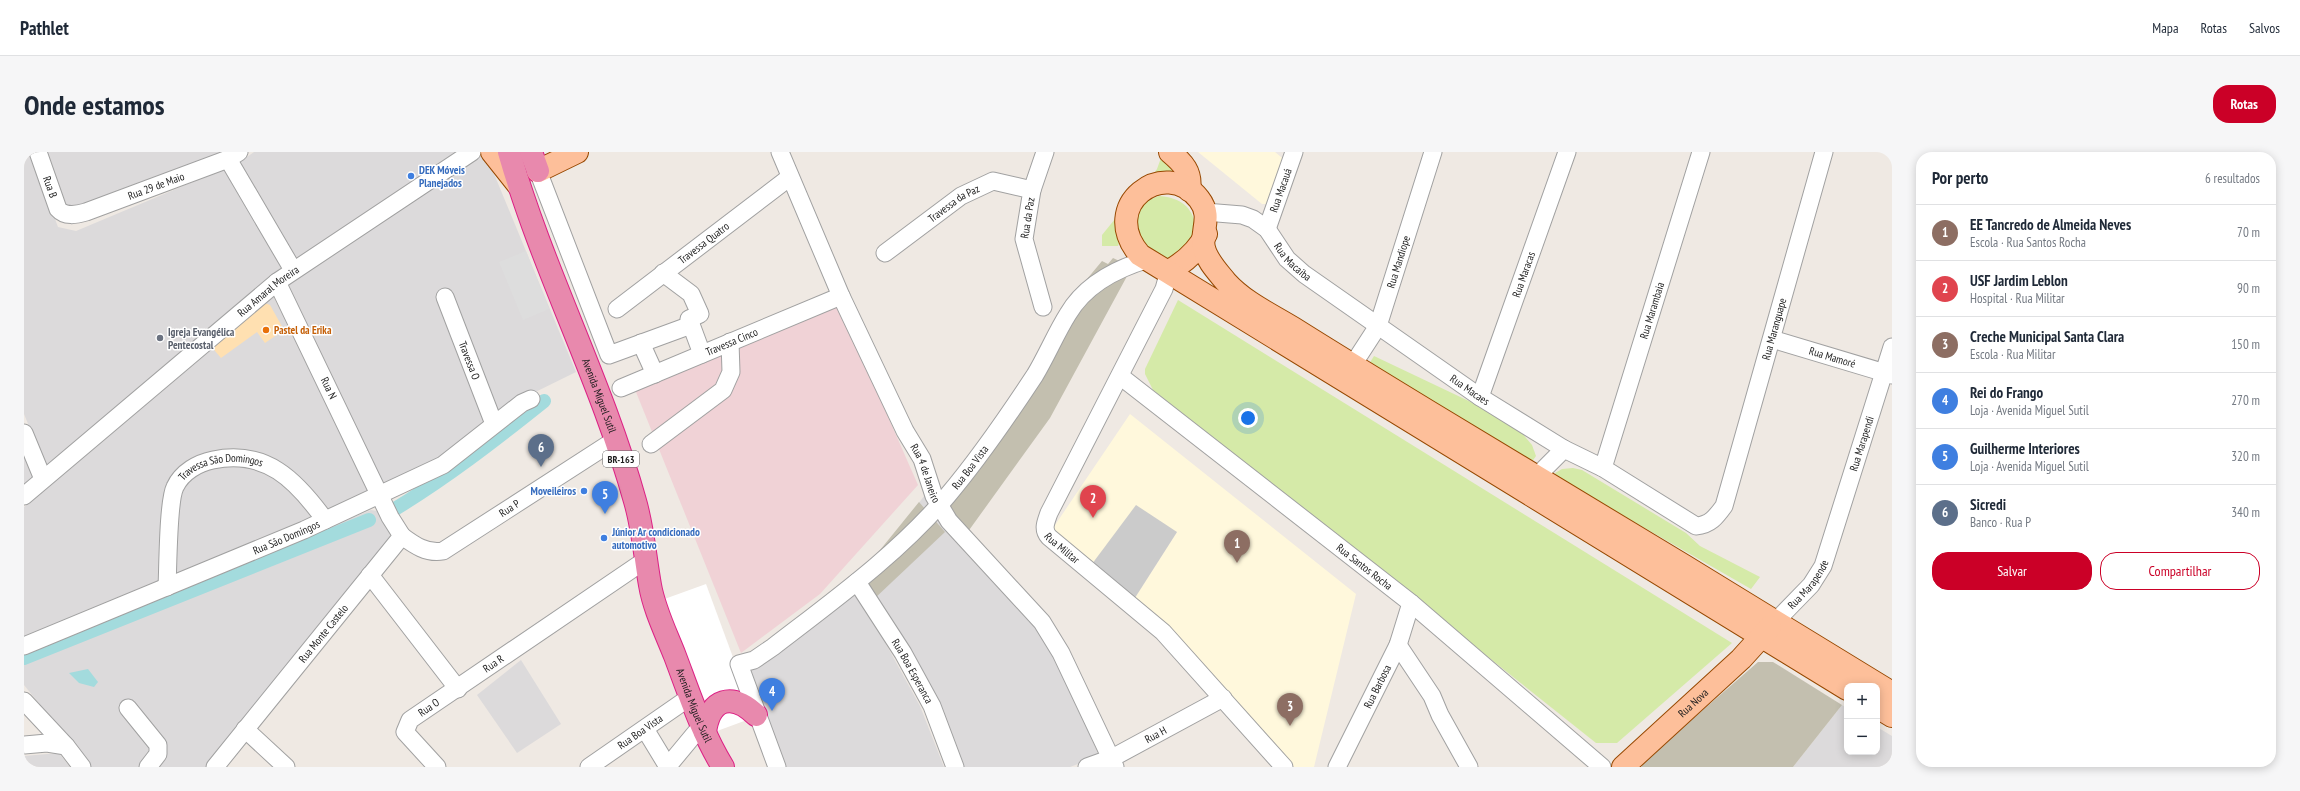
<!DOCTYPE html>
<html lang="pt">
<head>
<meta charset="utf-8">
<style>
	:root { --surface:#fff; --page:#f6f6f7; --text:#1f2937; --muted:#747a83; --line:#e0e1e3; --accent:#cb0027 }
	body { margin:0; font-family:"PT Sans Narrow",sans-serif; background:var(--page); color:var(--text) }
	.controls { position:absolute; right:12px; bottom:12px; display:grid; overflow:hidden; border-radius:8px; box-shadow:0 2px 10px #0003 }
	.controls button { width:36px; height:36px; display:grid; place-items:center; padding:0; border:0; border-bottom:1px solid var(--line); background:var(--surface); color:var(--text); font:20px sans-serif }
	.you { position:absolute; left:1224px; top:266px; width:14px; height:14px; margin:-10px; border:3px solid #fff; border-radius:50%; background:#1a73e8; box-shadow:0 0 0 6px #1a73e833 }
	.badge { display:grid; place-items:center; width:26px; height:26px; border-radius:50%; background:var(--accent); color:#fff; font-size:13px; font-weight:700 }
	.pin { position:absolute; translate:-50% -33px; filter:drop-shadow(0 1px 2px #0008) }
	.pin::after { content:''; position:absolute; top:21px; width:14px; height:12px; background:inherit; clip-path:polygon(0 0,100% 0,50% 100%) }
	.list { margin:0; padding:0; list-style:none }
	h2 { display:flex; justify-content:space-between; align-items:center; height:52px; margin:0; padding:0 16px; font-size:17px }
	h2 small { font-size:13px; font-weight:400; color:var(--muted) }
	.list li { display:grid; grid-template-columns:26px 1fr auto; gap:12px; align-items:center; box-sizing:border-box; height:56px; padding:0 16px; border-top:1px solid var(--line) }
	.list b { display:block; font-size:15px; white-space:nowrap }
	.list p { margin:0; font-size:13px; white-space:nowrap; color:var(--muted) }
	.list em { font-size:13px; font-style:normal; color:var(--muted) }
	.actions { display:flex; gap:8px; padding:12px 16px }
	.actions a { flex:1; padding:9px 0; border:1px solid var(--accent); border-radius:16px; text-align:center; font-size:14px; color:var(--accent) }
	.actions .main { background:var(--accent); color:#fff }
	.map { position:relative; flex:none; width:1868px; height:615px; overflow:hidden; border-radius:16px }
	header { display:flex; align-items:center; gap:24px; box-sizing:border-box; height:56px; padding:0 20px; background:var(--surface); border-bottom:1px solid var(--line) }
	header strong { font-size:19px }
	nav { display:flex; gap:22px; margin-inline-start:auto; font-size:14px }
	.intro { display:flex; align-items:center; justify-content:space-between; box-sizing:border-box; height:96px; padding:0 24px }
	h1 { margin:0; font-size:28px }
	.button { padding:10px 18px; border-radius:16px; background:var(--accent); color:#fff; font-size:14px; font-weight:700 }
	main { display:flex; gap:24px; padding:0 24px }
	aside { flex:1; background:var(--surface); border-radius:16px; box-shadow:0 2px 10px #0003 }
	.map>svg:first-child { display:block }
	.residential { fill:#dcdadb }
	.commercial { fill:#f0d2d6 }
	.education { fill:#fff8dc }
	.religious { fill:#cbcbcb }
	.construction { fill:#c3bfaf }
	.grass { fill:#d5eaa8 }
	.sand { fill:#ffe0b1 }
	.parking { fill:#ddd }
	.water { fill:#a3dbdd }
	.pier { fill:#fff }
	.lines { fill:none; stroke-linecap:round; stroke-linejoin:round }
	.canal { stroke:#a3dbdd; stroke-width:14 }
	.minor-casing { stroke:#a1a1a1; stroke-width:19 }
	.major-casing { stroke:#974800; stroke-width:24 }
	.highway-casing { stroke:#dc2185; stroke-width:24 }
	.minor { stroke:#fff; stroke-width:17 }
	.major { stroke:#fdbf9a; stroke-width:22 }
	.highway { stroke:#e889ad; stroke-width:22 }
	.shop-dot { fill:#3f7fe0; stroke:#fff; stroke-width:1.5 }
	.food-dot { fill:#e8710a; stroke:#fff; stroke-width:1.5 }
	.worship-dot { fill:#6b7280; stroke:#fff; stroke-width:1.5 }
	.labels { text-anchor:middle; stroke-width:3; stroke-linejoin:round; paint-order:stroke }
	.shield { fill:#fff; stroke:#616161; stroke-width:1 }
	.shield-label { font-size:10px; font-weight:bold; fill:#1d1d1d }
	.shop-label { font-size:11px; font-weight:bold; fill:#366cbe; stroke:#fff; text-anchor:start }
	.street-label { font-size:11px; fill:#1d1d1d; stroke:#fff }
	.food-label { font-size:11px; font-weight:bold; fill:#c56008; stroke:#fff; text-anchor:start }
	.worship-label { font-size:11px; font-weight:bold; fill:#5b616d; stroke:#fff; text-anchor:start }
</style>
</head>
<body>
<header>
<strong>Pathlet</strong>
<nav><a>Mapa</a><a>Rotas</a><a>Salvos</a></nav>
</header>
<div class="intro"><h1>Onde estamos</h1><a class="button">Rotas</a></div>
<main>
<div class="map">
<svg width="1868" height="615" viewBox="0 0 1868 615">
	<rect width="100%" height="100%" fill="#efe9e3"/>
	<g class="residential">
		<path d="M0 0H6L34 75 52 79 202 16 262 116 23 318 0 262Z"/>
		<path d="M18 0H210L47 59 40 57Z"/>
		<path d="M230 0H436L270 113 213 12Z"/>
		<path d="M461 0 552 220 481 255 419 308 360 335 260 135Z"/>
		<path d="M247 140 349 341 302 364 236 305 159 316 140 430 0 490V355Z"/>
		<path d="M0 289 15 325 0 338Z"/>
		<path d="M210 312 230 314 259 331 291 367 147 428 158 332 180 316Z"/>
		<path d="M901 343 1005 465 1029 498 1075 604 1046 615H935L836 425Z"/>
		<path d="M347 358 353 359 357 363 369 389 186 615H66L0 533V501Z"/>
		<path d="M829 432 896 554 920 615H761L724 517Z"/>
		<path d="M497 508 537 572 493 601 453 543Z"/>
		<path d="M1818 553 1823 556V600H1853V575L1868 584V615H1769Z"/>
		<path d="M35 601 46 615H0V604Z"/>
	</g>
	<path class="commercial" d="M814 151 894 333 796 442 717 501 610 235Z"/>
	<g class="education">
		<path d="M1174 0H1251L1263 10 1243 52H1238Z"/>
		<path d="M1106 262 1332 442 1290 615H1270L1191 530 1107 452 1153 380 1065 416 1027 379Z"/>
	</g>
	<path class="religious" d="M1112 353 1153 380 1107 452 1065 416Z"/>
	<g class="construction">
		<path d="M1089 106 1108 115 1026 266 943 381 929 371 919 338 964 282 1063 127 1078 109 1084 112Z"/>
		<path d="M895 350 921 380 850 447 835 424Z"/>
		<path d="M1734 510H1749L1818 553 1769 615H1618L1617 612Z"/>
	</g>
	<g class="grass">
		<path d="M1138 3 1159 21 1125 28 1133 17Z"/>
		<path d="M1135 44C1152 45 1167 52 1171 71 1172 75 1173 82 1171 86 1167 94 1155 102 1149 108L1118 102 1110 63 1124 48Z"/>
		<path d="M1091 67 1095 70 1096 89 1094 94H1078V83Z"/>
		<path d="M1154 148 1708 491 1593 591H1572L1129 238 1121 222V217Z"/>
		<path d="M1350 204 1449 251 1498 281 1508 293 1512 304 1507 311 1345 212Z"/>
		<path d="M1549 316 1558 318 1662 381 1676 394 1736 425 1727 437 1532 325 1531 321 1538 317Z"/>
	</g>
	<path class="sand" d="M241 151 246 153 260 178 241 191 233 180 197 206 186 193Z"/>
	<path class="parking" d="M502 99 525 157 499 168 475 110Z"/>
	<path class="water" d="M64 517 74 530 70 535 55 531 45 521Z"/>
	<path class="pier" d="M682 432 731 565 685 582 635 449Z"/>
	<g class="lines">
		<g class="canal">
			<path d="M366 360C421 327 470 289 520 249"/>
			<path d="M0 506 345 368"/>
		</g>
		<g class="minor-casing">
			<g id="minor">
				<path id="s1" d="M14 0 34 57C41 65 52 63 62 60L204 7 215 0"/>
				<path id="s2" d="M756 0 817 144 881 279 898 307 910 344 925 369 1018 470 1037 501 1091 615"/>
				<path d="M204 7 269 118"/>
				<path d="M514 19 585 203 667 173"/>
				<path id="s3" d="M1181 60 1218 63 1229 67 1243 77 1263 107 1280 122 1456 245 1540 297"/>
				<path id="s4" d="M1243 77 1270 0"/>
				<path id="s5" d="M861 101 937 44 969 29 1008 38"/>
				<path id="s6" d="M1145 119 1140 137 1025 361C1022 370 1018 377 1025 385L1139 480 1260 615"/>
				<path d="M639 121 667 142 676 162 665 167 678 202"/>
				<path id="s7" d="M421 145 470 272"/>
				<path id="s8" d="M1019 155 1000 87 1008 38 1021 0"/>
				<path id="s9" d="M593 157 766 25"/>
				<path id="s10" d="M1748 187 1868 223"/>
				<path d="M617 191 631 222"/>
				<path id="s11" d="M1328 214 1354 174 1409 0"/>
				<path id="s12" d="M1096 224 1387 451 1578 615"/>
				<path id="s13" d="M597 236 817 144"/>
				<path id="s14" d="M1456 245 1543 0"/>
				<path d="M0 281 19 327"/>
				<path d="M627 292 699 238 707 220 706 190"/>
				<path id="s15" d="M1579 316 1677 0"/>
				<path id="s16" d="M1513 324 1540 297 1579 316 1672 374C1686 373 1692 365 1700 354L1800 0"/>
				<path id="s17" d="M0 344 253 130 448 0"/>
				<path id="s18" d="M378 384C390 393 403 402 419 399L591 288"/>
				<path d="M346 423 434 537"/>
				<path id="s19" d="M833 430 879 501 908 554 931 615"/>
				<path id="s20" d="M143 435C144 415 144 349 151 335 158 320 174 311 189 308 242 297 272 328 301 368"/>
				<path id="s21" d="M1752 469 1787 433 1799 414 1868 195"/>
				<path d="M1374 493 1408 544 1416 563 1445 615"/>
				<path id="s22" d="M0 494 280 378 419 313 498 251 507 247"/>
				<path d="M0 549 42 594 58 615"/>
				<path d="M104 556 134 593V602L124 615"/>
				<path d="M221 577 262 615"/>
				<path d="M621 577 644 615"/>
				<path d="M0 593 23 591 42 594"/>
				<path d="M644 614 678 573"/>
				<path id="s23" d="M191 615 378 384 366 365 253 130"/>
				<path id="s24" d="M413 615 381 580 386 568 623 407"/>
				<path id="s25" d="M565 615 666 545"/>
				<path id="s26" d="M753 615 715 512 730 508 749 495C810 448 874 402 924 343 956 305 984 264 1011 223 1023 203 1032 181 1044 162 1061 133 1094 116 1125 107"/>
				<path id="s27" d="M1063 615 1088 606 1199 546"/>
				<path id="s28" d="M1313 615 1374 493 1387 451"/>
			</g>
		</g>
		<g class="major-casing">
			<g id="major">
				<path d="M468 0 495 34"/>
				<path d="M1146 0C1159 11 1168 20 1165 38"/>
				<path d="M514 19 553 0"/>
				<path d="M1145 119C1161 110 1174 99 1182 82"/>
				<path d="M1823 537 1116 103C1073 53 1141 4 1175 47 1189 65 1176 79 1180 96 1183 109 1194 120 1202 130 1220 150 1246 162 1269 176 1315 205 1361 233 1407 261 1561 353 1715 447 1868 541"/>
				<path d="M1853 555 1868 564"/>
				<path id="s29" d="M1599 615 1717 507 1746 475"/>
			</g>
		</g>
		<g class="highway-casing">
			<g id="highway">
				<path id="s30" d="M485 0C519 119 578 230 611 349 619 376 621 405 626 433 630 457 642 481 651 504 665 541 678 581 699 615"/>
				<path d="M507 0 514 19"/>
				<path d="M681 580C686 546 708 540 732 563"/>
			</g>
		</g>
		<use href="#minor" class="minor"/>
		<use href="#major" class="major"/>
		<use href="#highway" class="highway"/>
	</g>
	<g class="shop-dot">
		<circle cx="387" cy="24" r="4"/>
		<circle cx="560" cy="339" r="4"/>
		<circle cx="580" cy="386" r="4"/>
	</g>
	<circle class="food-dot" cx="242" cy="178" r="4"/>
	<circle class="worship-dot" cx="136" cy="186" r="4"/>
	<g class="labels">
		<rect class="shield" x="579" y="299" width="36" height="16" rx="3"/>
		<g class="shield-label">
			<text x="597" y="311">BR-163</text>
		</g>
		<g class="shop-label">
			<text x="395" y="22">DEK Móveis<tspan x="395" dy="13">Planejados</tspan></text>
			<text x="552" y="343" text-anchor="end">Moveileiros</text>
			<text x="588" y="384">Júnior Ar condicionado<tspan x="588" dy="13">automotivo</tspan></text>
		</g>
		<g class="street-label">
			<text dy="4" stroke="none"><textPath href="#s1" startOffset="165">Rua 29 de Maio</textPath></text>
			<text dy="4" stroke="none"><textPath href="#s1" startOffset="37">Rua B</textPath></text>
			<text dy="4" stroke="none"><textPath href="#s4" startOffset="41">Rua Macauá</textPath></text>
			<text dy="4" stroke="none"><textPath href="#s5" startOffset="85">Travessa da Paz</textPath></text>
			<text dy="4" stroke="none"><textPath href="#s8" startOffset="92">Rua da Paz</textPath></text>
			<text dy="4" stroke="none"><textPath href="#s9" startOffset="109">Travessa Quatro</textPath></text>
			<text dy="4" stroke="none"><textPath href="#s3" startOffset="108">Rua Macaiba</textPath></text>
			<text dy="4" stroke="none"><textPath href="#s11" startOffset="115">Rua Mandiope</textPath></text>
			<text dy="4" stroke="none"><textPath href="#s14" startOffset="130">Rua Maracas</textPath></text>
			<text dy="4" stroke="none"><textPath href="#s17" startOffset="319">Rua Amaral Moreira</textPath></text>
			<text dy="4" stroke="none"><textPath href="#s15" startOffset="165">Rua Marambaia</textPath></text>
			<text dy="4" stroke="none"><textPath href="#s16" startOffset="411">Rua Maranguape</textPath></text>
			<text dy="4" stroke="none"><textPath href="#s13" startOffset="120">Travessa Cinco</textPath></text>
			<text dy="4" stroke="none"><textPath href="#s10" startOffset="63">Rua Mamoré</textPath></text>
			<text dy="4" stroke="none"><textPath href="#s7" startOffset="68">Travessa O</textPath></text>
			<text transform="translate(305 236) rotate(64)" y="4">Rua N</text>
			<text dy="4" stroke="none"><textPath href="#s3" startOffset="327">Rua Macaes</textPath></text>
			<text dy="4" stroke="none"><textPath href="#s30" startOffset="260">Avenida Miguel Sutil</textPath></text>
			<text dy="4" stroke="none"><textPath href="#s21" startOffset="201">Rua Marapendi</textPath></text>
			<text dy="4" stroke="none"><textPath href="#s26" startOffset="416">Rua Boa Vista</textPath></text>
			<text dy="4" stroke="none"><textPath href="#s20" startOffset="155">Travessa São Domingos</textPath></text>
			<text dy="4" stroke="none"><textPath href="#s2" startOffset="353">Rua 4 de Janeiro</textPath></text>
			<text dy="4" stroke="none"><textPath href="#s18" startOffset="124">Rua P</textPath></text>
			<text dy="4" stroke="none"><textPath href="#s22" startOffset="284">Rua São Domingos</textPath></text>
			<text dy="4" stroke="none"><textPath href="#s6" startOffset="313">Rua Militar</textPath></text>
			<text dy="4" stroke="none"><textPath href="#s12" startOffset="310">Rua Santos Rocha</textPath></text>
			<text dy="4" stroke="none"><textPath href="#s21" startOffset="49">Rua Marapende</textPath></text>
			<text dy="4" stroke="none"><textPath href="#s23" startOffset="172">Rua Monte Castelo</textPath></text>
			<text dy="4" stroke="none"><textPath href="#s24" startOffset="161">Rua R</textPath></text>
			<text dy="4" stroke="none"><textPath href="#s19" startOffset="105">Rua Boa Esperanca</textPath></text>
			<text dy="4" stroke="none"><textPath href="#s28" startOffset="90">Rua Barbosa</textPath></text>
			<text dy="4" stroke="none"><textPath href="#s29" startOffset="95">Rua Nova</textPath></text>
			<text dy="4" stroke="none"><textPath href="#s30" startOffset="585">Avenida Miguel Sutil</textPath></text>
			<text dy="4" stroke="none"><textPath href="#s24" startOffset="83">Rua O</textPath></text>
			<text dy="4" stroke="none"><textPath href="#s25" startOffset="62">Rua Boa Vista</textPath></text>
			<text dy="4" stroke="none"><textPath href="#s27" startOffset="76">Rua H</textPath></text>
		</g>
		<g class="food-label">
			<text x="250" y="182">Pastel da Erika</text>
		</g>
		<g class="worship-label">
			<text x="144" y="184">Igreja Evangélica<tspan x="144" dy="13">Pentecostal</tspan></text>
		</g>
	</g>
</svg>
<div class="controls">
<button>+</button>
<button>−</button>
</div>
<div class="you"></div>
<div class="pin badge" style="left:1213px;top:411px;background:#8d6e63">1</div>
<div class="pin badge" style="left:1069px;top:366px;background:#e0444e">2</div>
<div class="pin badge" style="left:1266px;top:574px;background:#8d6e63">3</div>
<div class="pin badge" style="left:748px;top:559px;background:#3f7fe0">4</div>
<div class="pin badge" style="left:581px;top:362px;background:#3f7fe0">5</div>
<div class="pin badge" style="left:517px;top:315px;background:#5c6f8a">6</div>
</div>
<aside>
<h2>Por perto<small>6 resultados</small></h2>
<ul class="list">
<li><span class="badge" style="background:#8d6e63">1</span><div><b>EE Tancredo de Almeida Neves</b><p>Escola · Rua Santos Rocha</p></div><em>70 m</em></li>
<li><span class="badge" style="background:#e0444e">2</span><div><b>USF Jardim Leblon</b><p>Hospital · Rua Militar</p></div><em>90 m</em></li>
<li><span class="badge" style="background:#8d6e63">3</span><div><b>Creche Municipal Santa Clara</b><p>Escola · Rua Militar</p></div><em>150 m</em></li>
<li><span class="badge" style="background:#3f7fe0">4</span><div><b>Rei do Frango</b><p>Loja · Avenida Miguel Sutil</p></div><em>270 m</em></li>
<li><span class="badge" style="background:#3f7fe0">5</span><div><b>Guilherme Interiores</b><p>Loja · Avenida Miguel Sutil</p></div><em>320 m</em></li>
<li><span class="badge" style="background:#5c6f8a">6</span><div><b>Sicredi</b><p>Banco · Rua P</p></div><em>340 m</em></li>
</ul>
<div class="actions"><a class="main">Salvar</a><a>Compartilhar</a></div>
</aside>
</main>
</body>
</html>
